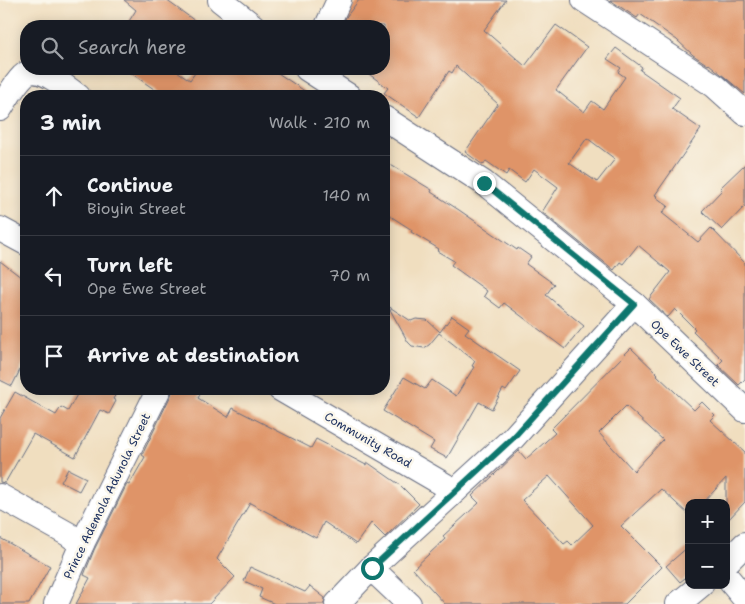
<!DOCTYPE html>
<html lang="en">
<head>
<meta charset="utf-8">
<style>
	:root { --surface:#171b24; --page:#20242c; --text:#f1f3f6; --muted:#9ea1a6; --line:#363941 }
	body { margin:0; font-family:"Shantell Sans",sans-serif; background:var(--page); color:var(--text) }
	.controls { position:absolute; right:15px; bottom:15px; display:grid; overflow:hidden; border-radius:10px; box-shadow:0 2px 12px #0003 }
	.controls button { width:45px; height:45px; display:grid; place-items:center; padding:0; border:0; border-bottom:1px solid var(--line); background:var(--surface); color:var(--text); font:25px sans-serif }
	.stop { position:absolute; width:15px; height:15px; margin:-11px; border:4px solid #0f766e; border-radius:50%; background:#fff }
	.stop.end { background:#0f766e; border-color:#fff; box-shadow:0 1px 5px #0008 }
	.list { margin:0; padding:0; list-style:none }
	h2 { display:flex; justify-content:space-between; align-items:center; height:65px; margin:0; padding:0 20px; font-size:21px }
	h2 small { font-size:16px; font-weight:400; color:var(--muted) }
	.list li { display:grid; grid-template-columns:32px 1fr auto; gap:15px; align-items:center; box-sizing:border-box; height:80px; padding:0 20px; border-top:1px solid var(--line) }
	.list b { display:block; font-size:19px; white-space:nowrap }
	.list p { margin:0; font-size:16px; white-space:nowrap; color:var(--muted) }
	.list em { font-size:16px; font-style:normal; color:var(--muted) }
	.icon { flex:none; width:28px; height:28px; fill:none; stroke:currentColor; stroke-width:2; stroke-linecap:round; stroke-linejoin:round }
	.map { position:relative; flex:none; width:745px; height:604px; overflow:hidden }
	.search { position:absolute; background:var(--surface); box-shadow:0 2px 12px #0003; left:20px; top:20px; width:370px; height:55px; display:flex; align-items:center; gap:12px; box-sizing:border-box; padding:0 18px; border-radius:20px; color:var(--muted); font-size:19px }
	.panel { position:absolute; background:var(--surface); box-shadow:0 2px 12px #0003; left:20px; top:90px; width:370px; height:305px; border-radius:20px }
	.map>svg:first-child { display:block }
	.building { fill:#df9467; fill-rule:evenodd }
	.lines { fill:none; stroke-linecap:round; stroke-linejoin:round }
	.minor-casing { stroke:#666c80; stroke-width:26 }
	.minor { stroke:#fff; stroke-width:24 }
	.route { stroke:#0f766e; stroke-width:6 }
	.labels { text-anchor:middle; stroke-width:5; stroke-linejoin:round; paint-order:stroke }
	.street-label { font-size:12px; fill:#1b2f5e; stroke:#fbf7ec }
</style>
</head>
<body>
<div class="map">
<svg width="745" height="604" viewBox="0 0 745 604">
	<rect width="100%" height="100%" fill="#fbf7ec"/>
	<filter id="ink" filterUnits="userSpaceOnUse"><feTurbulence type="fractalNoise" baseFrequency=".02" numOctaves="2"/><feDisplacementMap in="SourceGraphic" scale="10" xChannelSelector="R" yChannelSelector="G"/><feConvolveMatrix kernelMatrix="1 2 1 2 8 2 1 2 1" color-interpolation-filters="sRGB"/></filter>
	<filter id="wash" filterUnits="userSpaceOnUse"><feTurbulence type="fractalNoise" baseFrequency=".0096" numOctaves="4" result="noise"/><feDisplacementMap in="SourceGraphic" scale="20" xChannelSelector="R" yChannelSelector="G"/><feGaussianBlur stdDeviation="1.12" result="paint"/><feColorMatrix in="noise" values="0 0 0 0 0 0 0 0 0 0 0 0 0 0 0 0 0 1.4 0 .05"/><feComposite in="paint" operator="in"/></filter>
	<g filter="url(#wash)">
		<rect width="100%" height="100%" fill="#f0debf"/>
		<g id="blocks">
			<g class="building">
				<path d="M124 0H166L202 26H126L136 10Z"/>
				<path d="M359 0H506L484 30 525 66 556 25 587 47 556 90 584 112 592 101 603 109 625 77 618 72 621 68 607 59 616 48 642 67 640 70 680 98 672 109 701 129 655 195 657 196 656 197 668 206 662 213 698 242 711 228 745 263V379L739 385 718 365 723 360 693 331 695 329 675 309 668 317 649 299 670 272 638 245 623 264 620 262 614 270 542 212 558 187 534 169 525 182 509 170 506 175 486 161 483 165 465 152 498 104 456 66 452 73 449 71 419 117 384 93 388 88 362 69H384V26H342L346 17ZM587 138 615 159 597 182 569 163Z"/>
				<path d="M610 0H745V94L709 64 708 65 693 55 677 40 640 14 637 18Z"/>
				<path d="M125 69H174L190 80 198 69H272L312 96H164Z"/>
				<path d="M384 161 432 190 431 192 459 210 517 250 518 248 531 257 526 264 554 284 546 295 584 326 565 349 504 303 500 308 484 296 487 291 451 265 454 261 437 251 439 249 411 232 412 230 384 212Z"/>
				<path d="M745 164V206L722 230 702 211 722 190 720 188Z"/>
				<path d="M0 261 26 281V358L12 386 0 380Z"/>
				<path d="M388 306 411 321 416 319 427 320 440 332 452 316 469 328 465 333 520 371 506 391 503 389 492 409 479 402 447 458 430 449 434 442 383 411 404 377 425 389 432 380 456 396 474 367 472 366 475 361 439 333 429 345 424 348 412 346 408 342Z"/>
				<path d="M631 348 658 374 657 375 694 410 702 402 715 415 710 420 745 452V502L726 522V478L703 503H689V515L661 489 621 526 662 567 625 604H445L413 569 445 539 443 536 479 503 472 496 519 451 526 459 555 433 551 429ZM626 406 663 440 634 471 599 433ZM549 476 593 525 572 545 568 541 564 544 522 500Z"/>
				<path d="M80 389H119L113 399 116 401 109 414 100 410 75 457 33 434 5 483 0 482V418L15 392 56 415 61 407 68 411Z"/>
				<path d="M173 389H203L198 398 228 417 233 408 311 448 316 439 366 465 367 462 400 485 419 504 385 537 371 523 356 544 324 522 316 538 250 503 217 559 235 577 209 604H76L90 578 84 575 94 550 127 484 129 485 145 457 142 455 171 395Z"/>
				<path d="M68 469 86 478 79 491 61 482Z"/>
				<path d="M0 538 50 566 29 604H0Z"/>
				<path d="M689 546V575L680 582 666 566Z"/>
				<path d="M250 567 305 592 310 586 325 598 324 604H275L259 597 262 589 244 581Z"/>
			</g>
		</g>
	</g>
	<g filter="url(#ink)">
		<use href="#blocks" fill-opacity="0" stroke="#666c80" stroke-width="1"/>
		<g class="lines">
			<g class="minor-casing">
				<g id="minor">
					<path d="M220 0 253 26"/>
					<path d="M584 0 715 86 745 113"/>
					<path d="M327 26 339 0"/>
					<path d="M307 69 349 96"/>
					<path d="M0 109C7 98 14 85 23 76 37 61 66 88 78 96"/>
					<path d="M384 118 484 183 634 304 745 410"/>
					<path d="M0 229 26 243"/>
					<path d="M280 389 455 491"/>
					<path d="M0 496 68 534 82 544"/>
					<path d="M726 563 745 544"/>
					<path d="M371 568 409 604"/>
					<path d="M726 576 745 599"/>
					<path d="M56 604 82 544 159 389"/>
					<path d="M337 604 371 568 513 438 634 304"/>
					<path d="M678 604 701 585"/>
				</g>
			</g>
			<use href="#minor" class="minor"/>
		</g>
	</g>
	<g class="lines" filter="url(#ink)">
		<path class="route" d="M372 568 513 438 634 304 484 183"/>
	</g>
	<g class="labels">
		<g class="street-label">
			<text transform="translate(685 353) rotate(44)" y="4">Ope Ewe Street</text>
			<text transform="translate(368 440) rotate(30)" y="4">Community Road</text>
			<text transform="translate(107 496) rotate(-64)" y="4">Prince Ademola Adunola Street</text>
		</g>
	</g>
</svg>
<div class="controls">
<button>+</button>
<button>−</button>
</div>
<div class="stop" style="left:372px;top:568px"></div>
<div class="stop end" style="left:484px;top:183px"></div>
<div class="search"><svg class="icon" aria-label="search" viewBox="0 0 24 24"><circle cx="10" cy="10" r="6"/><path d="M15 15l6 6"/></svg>Search here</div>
<section class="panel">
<h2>3 min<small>Walk · 210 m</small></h2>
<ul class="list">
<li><svg class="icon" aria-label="ahead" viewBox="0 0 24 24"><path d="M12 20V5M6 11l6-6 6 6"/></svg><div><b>Continue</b><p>Bioyin Street</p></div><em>140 m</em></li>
<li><svg class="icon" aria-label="left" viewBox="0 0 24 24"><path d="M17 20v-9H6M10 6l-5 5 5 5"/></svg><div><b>Turn left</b><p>Ope Ewe Street</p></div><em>70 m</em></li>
<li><svg class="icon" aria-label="arrive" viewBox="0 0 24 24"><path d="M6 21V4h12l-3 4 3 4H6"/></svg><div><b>Arrive at destination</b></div></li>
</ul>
</section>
</div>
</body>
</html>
